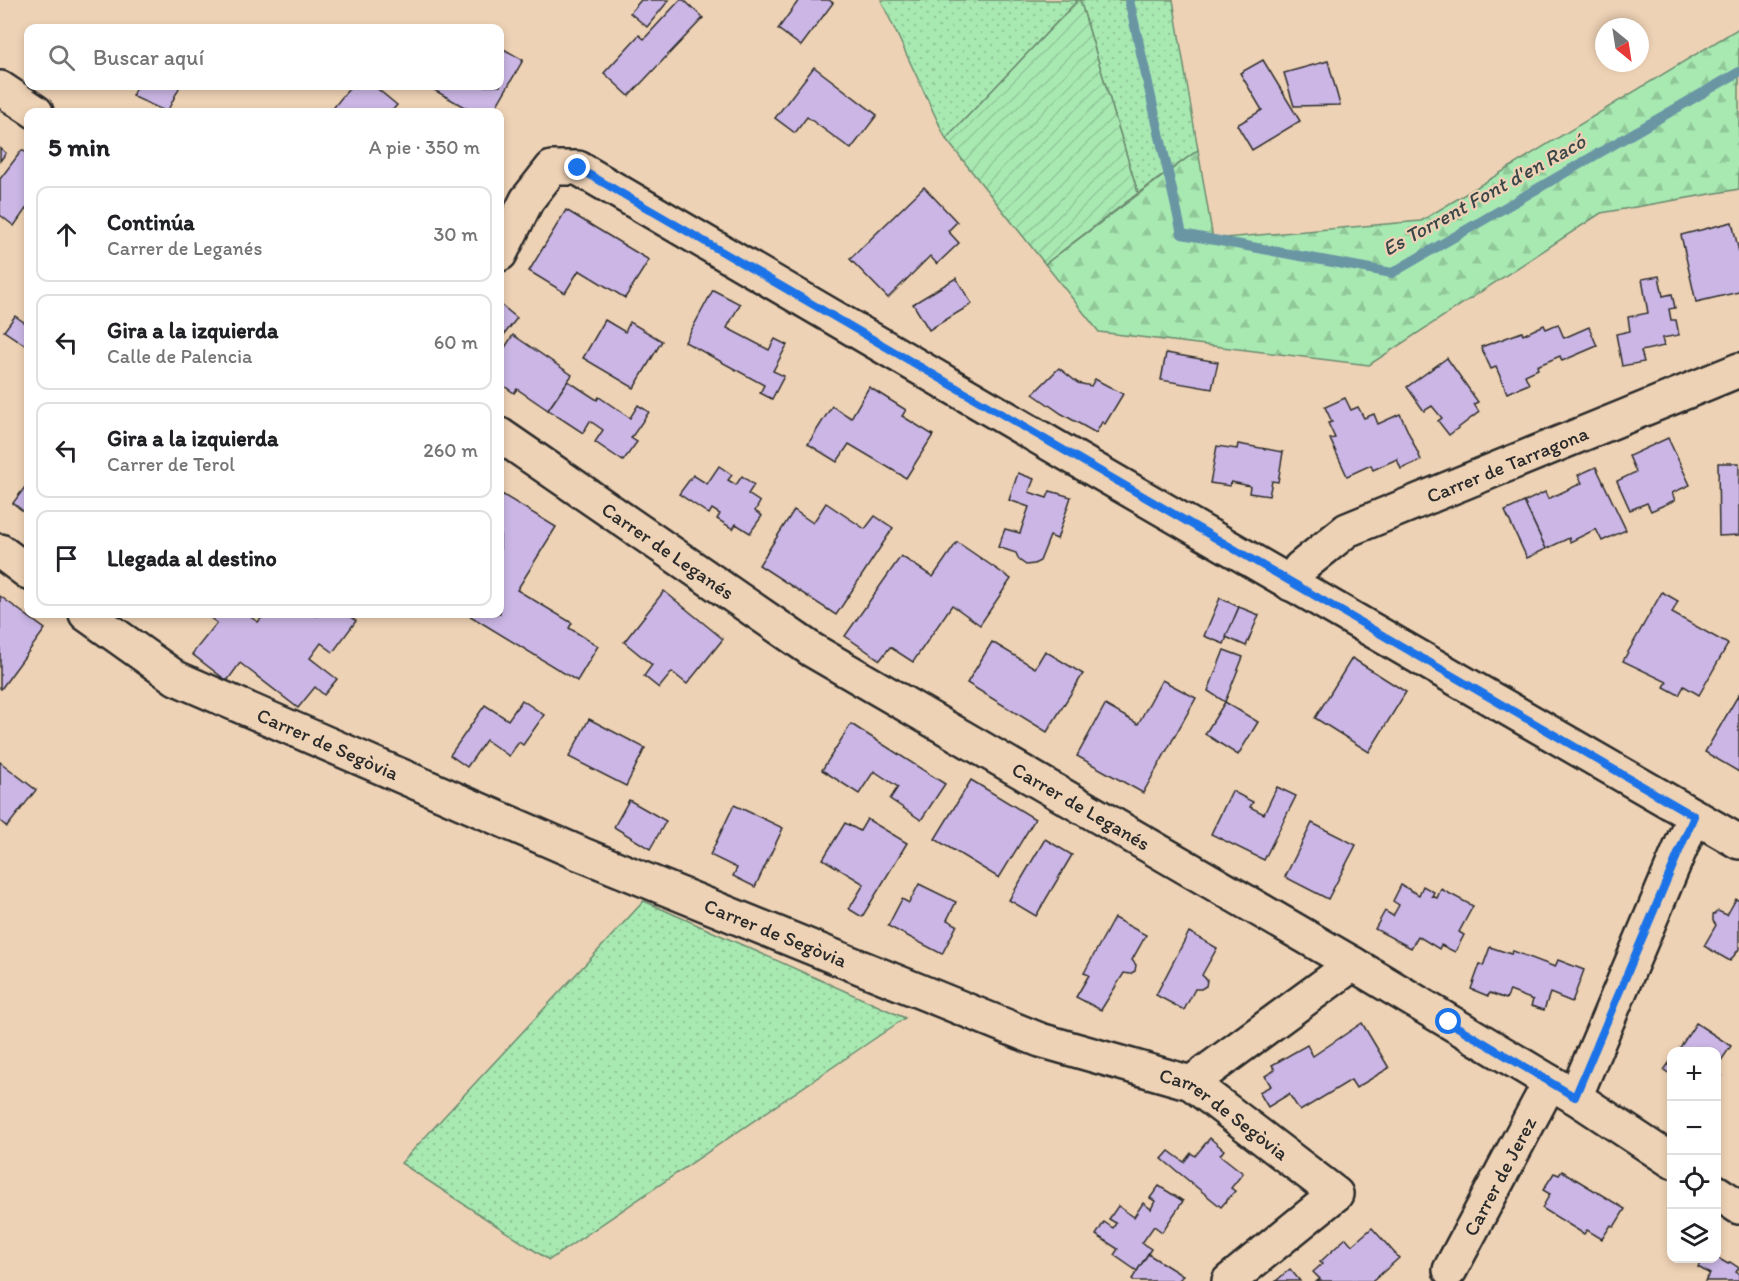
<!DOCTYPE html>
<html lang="es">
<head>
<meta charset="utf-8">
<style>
	:root { --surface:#fff; --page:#f6f6f6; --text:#202124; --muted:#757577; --line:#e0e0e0 }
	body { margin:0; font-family:Itim,sans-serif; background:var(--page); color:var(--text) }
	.controls { position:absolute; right:18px; bottom:18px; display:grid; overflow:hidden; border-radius:12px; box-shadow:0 3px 9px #0003 }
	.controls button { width:54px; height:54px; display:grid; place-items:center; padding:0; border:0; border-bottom:2px solid var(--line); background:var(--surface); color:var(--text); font:30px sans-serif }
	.compass { position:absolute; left:1595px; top:18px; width:54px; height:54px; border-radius:50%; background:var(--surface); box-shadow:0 3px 9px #0003; rotate:150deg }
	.stop { position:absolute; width:18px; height:18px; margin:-14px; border:4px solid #1a73e8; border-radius:50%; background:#fff }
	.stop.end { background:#1a73e8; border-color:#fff; box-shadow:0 2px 6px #0008 }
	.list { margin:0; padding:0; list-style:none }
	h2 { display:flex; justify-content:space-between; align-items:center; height:78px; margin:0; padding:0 24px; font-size:26px }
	h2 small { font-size:20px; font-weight:400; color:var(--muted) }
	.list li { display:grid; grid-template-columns:39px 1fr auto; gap:18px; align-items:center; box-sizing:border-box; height:96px; margin:0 12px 12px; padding:0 12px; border:2px solid var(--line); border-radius:12px }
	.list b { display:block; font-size:22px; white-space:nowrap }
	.list p { margin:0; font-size:20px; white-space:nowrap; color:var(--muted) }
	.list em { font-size:20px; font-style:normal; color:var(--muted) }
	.icon { flex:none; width:33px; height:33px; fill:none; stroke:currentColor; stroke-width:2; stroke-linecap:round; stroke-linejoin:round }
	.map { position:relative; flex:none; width:1739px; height:1281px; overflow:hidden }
	.search { position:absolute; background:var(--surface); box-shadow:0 3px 9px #0003; left:24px; top:24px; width:480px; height:66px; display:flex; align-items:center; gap:15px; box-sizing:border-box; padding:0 21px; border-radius:12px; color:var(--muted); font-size:22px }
	.panel { position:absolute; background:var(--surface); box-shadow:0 3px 9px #0003; left:24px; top:108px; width:480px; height:510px; border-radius:12px }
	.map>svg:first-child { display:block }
	.grass { fill:url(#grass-dots); stroke:#6a8a6e; stroke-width:1.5 }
	.forest { fill:url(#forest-firs); stroke:#6a8a6e; stroke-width:1.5 }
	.garden { fill:url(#garden-furrows); stroke:#6a8a6e; stroke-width:1.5 }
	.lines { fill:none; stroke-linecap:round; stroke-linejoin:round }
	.stream { stroke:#6a96a4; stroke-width:10 }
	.building { fill:#cbb6e5; stroke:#2b2b2b; stroke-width:1.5 }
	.minor-casing { stroke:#2b2b2b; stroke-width:38 }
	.minor { stroke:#eed2b5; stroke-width:33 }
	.route { stroke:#1a73e8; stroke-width:8 }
	.labels { text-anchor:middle; stroke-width:4.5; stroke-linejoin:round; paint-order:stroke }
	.street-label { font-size:20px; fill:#2b2b2b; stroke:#eed2b5 }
	.water-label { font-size:21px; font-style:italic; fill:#3b4649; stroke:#eed2b5 }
</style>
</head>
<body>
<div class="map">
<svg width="1739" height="1281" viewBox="0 0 1739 1281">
	<defs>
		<pattern id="grass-dots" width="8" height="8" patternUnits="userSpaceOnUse" patternTransform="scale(1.5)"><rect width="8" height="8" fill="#a8e9b2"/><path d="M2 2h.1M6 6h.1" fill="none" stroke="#91c899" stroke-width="1.8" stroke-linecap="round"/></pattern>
		<pattern id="forest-firs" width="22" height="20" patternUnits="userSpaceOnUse" patternTransform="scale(1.5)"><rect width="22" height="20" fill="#a8e9b2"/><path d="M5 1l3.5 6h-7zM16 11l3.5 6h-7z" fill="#91c899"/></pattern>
		<pattern id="garden-furrows" width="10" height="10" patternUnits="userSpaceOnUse" patternTransform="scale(1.5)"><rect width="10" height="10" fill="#a8e9b2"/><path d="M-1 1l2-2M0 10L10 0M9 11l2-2" fill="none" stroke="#91c899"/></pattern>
	</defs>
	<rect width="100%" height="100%" fill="#eed2b5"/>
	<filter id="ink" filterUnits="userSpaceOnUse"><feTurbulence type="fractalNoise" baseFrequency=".0167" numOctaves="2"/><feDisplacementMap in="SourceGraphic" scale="12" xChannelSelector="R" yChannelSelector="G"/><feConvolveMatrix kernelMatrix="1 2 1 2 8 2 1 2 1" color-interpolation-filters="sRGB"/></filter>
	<g filter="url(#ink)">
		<g class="grass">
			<path d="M881 0H1078L946 139Z"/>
			<path d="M1080 0H1173L1198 150 1138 193Z"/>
			<path d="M644 901 905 1018 549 1260 401 1163Z"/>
		</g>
		<path class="forest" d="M1739 28V189L1601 213 1369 365 1099 332 1045 264 1198 150 1213 239 1421 221Z"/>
		<path class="garden" d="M1078 0H1080L1138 193 1045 264 946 139Z"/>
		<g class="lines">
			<path class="stream" d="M1129 0 1182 234 1392 273 1739 72"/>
		</g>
		<g class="building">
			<path d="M641 0H669L647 27 630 13Z"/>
			<path d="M680 0H684L703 18 629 96 604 73 639 35 644 39Z"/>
			<path d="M799 0H829L833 3 801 46 778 29Z"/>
			<path d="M500 47 523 60 493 112H473L427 86H500Z"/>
			<path d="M1263 60 1300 121 1252 150 1237 125 1262 110 1240 73Z"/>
			<path d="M1328 61 1340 105 1294 106 1284 73Z"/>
			<path d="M814 67 877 115 851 149 807 117 795 133 775 118Z"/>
			<path d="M137 86H180L167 112 132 96Z"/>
			<path d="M351 86H374L397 105 391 112H341L334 107Z"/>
			<path d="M0 148 6 153 0 161Z"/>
			<path d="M22 150 28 154V206L14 226 0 215V179Z"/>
			<path d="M924 187 957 222 948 231 959 243 937 264 930 256 888 298 850 259Z"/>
			<path d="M566 210 649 260 625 298 579 270 565 293 529 271Z"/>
			<path d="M1732 222 1739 252V292L1696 302 1681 235Z"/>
			<path d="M1659 276 1663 296 1672 294 1675 308 1669 309 1671 320H1676L1679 335 1662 338 1664 346 1641 351 1644 362 1622 366 1616 334 1630 331 1628 317 1648 313 1642 279Z"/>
			<path d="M956 278 972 304 929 330 913 304Z"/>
			<path d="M713 290 740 304 727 328 769 350 775 339 787 345 773 371 784 376 772 399 760 393 764 385 685 342Z"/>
			<path d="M500 304 517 318 500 340Z"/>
			<path d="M15 316 28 325V347L4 331Z"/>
			<path d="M605 320 625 332 630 322 662 341 634 388 583 358Z"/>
			<path d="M1558 324 1564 338 1589 327 1597 346 1562 361 1560 356 1537 366 1538 369 1525 375 1529 384 1507 393 1496 367 1491 369 1481 347 1522 332 1523 335 1544 325 1546 329Z"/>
			<path d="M513 335 572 375 548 410 517 389 514 393 500 383V355Z"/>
			<path d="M1166 353 1218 362 1212 389 1161 380Z"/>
			<path d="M1447 358 1478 402 1474 404 1479 412 1449 435 1438 421 1442 418 1432 406 1424 411 1407 387Z"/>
			<path d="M1059 368 1078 383 1091 386 1095 379 1123 394 1105 424 1102 422 1096 433 1062 414 1033 394Z"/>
			<path d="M568 381 597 400 599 397 630 418 638 405 649 412 631 438 637 442 623 461 595 442 603 430 590 421 583 433 548 410Z"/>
			<path d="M869 387 906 410 902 416 933 435 906 478 849 444 837 462 808 444 832 406 851 418Z"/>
			<path d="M1345 398 1351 410 1358 407 1364 418 1374 414 1378 424 1400 414 1421 460 1401 469 1397 459 1373 470 1371 465 1347 476 1330 439 1335 438 1328 423 1332 422 1325 407Z"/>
			<path d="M1668 438 1690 485 1672 493 1675 500 1651 511 1647 503 1630 510 1617 481 1636 472 1629 456Z"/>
			<path d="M1238 444 1283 452 1278 482 1272 481 1269 496 1249 493 1250 486 1231 482 1230 486 1210 483 1217 446 1237 449Z"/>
			<path d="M1718 463H1739V535L1719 536Z"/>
			<path d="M719 466 732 475 728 480 736 485 742 476 754 485 748 494 760 502 755 511 762 516 750 533 736 524 733 529 717 519 720 514 712 509 709 514 679 494 693 475 707 484Z"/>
			<path d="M1596 467 1626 530 1602 541 1596 529 1570 542 1569 538 1546 549 1524 502 1545 492 1548 499 1582 483 1578 475Z"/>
			<path d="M1018 473 1034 479 1029 492 1047 498 1050 491 1071 497 1057 539 1050 536 1040 561 1034 564 1026 565 1019 560 1016 553 998 547 1005 529 1020 533 1029 507 1009 500Z"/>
			<path d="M28 483V515L13 503Z"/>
			<path d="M500 493 556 527 517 590 572 623 569 628 598 646 577 681 467 614H500Z"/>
			<path d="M1524 502 1546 549 1527 558 1505 511Z"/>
			<path d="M826 503 865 529 875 516 893 528 836 615 759 565 794 510 813 523Z"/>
			<path d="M957 542 1011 579 980 625 952 605 913 662 890 647 880 660 845 636 901 556 933 577Z"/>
			<path d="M664 591 723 639 687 684 672 672 659 688 644 676 652 665 624 642Z"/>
			<path d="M1662 592 1678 601 1672 613 1728 644 1699 695 1684 686 1679 695 1664 687 1667 682 1623 661Z"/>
			<path d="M0 596 45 629 1 689 0 688Z"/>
			<path d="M1220 598 1239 607 1224 644 1204 636Z"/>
			<path d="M1239 607 1259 615 1246 646 1226 637Z"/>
			<path d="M205 614H246L258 622 265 614H313L317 616 319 614H346L356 621 333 652 321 643 310 658 337 679 324 695 315 687 298 708 240 663 227 681 192 654 217 623Z"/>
			<path d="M992 642 1035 668 1045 651 1083 674 1047 732 967 683Z"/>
			<path d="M1224 650 1243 657 1225 702 1208 691Z"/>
			<path d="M1352 658 1406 692 1369 752 1315 718Z"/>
			<path d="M1162 680 1196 698 1143 793 1077 756 1105 705 1138 724Z"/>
			<path d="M1739 694V772L1705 752Z"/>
			<path d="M522 700 544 715 523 745 519 742 509 756 486 740 467 767 450 755 485 705 508 720Z"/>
			<path d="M1225 702 1258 722 1238 755 1205 734Z"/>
			<path d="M589 719 645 748 626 786 569 757Z"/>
			<path d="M851 724 945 784 921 820 890 799 898 787 874 771 859 794 822 770Z"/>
			<path d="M0 762 36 790 7 827 0 821Z"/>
			<path d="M971 780 1035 819 999 878 935 839Z"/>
			<path d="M1277 787 1296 796 1264 860 1211 834 1232 791 1253 802 1250 807 1264 814Z"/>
			<path d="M629 800 666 821 650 849 614 827Z"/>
			<path d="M734 805 783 828 755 887 733 876 737 868 710 855Z"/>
			<path d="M867 819 907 843 862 917 849 909 864 884 823 859 845 823 860 831Z"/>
			<path d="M1312 823 1356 845 1328 899 1285 877Z"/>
			<path d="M1045 839 1072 855 1036 916 1009 900Z"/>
			<path d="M919 884 956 902 947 920 957 925 942 954 888 926 902 899 909 903Z"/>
			<path d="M1401 885 1419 895 1423 886 1434 892 1432 896 1437 898 1441 889 1473 906 1459 932 1464 935 1455 952 1441 945 1439 949 1418 936 1411 948 1375 929 1385 911 1393 916 1399 905 1393 901Z"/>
			<path d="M1736 899 1739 901V949L1730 961 1704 946 1716 925 1713 921V915L1718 911 1727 915Z"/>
			<path d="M1114 918 1146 935 1132 960 1136 965 1135 971 1130 974 1124 973 1101 1010 1076 997 1089 975 1084 973Z"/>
			<path d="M1189 932 1217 948 1202 975 1207 980 1206 986 1201 989H1195L1184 1010 1156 995Z"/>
			<path d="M1490 947 1511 954 1513 951 1555 967 1558 960 1584 970 1572 1002 1550 993 1544 1010 1531 1006 1533 1000 1510 991 1506 999 1490 993 1488 996 1471 989 1480 964 1483 966Z"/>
			<path d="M1362 1023 1389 1068 1356 1088 1351 1080 1300 1111 1289 1094 1268 1107 1259 1092 1271 1086 1265 1076 1275 1070 1272 1065 1307 1045 1313 1056Z"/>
			<path d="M1696 1023 1731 1046 1716 1068V1052H1677Z"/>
			<path d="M1672 1059V1083L1670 1074 1664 1070Z"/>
			<path d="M1716 1072 1722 1076 1716 1084Z"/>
			<path d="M1210 1138 1224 1150 1220 1155 1243 1173 1231 1188 1235 1191 1221 1207 1162 1159 1169 1151 1184 1162 1191 1153 1195 1156Z"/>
			<path d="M1562 1171 1625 1209 1614 1227 1611 1225 1602 1239 1587 1230 1584 1234 1542 1208 1550 1194 1543 1190 1554 1173 1559 1175Z"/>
			<path d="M1159 1186 1183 1201 1162 1232 1154 1226 1142 1243 1151 1249 1137 1271 1114 1255 1118 1249 1096 1235 1104 1222 1113 1228 1116 1223 1109 1219 1118 1206 1134 1217 1143 1203 1151 1209 1155 1201 1150 1198Z"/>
			<path d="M1372 1228 1399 1258 1373 1281H1317L1320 1279 1313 1272 1322 1264 1320 1262 1346 1238 1352 1245Z"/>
			<path d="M1148 1254 1183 1276 1178 1281H1135L1132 1279Z"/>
			<path d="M1716 1257 1728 1264 1730 1262 1739 1268 1736 1272 1739 1274V1281H1705L1710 1274 1698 1267 1703 1258H1716Z"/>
			<path d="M1290 1269 1300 1281H1276Z"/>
		</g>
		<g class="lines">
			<g class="minor-casing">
				<g id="minor">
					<path d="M0 88 36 112"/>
					<path d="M500 254 527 200 552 168H578L1071 456 1739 842"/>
					<path id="s1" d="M500 435 812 650 1353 964 1575 1097 1672 1161"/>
					<path d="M0 551 28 572"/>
					<path id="s2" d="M1291 584 1300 568 1347 530 1739 370"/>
					<path id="s3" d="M86 614 176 678 581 854 1040 1040 1191 1083 1336 1194 1229 1281"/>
					<path d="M1191 1083 1353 964"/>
					<path d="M1575 1097 1694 816"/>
					<path d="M1716 1192 1739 1207"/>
					<path id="s4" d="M1450 1270 1550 1082"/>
				</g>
			</g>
			<use href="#minor" class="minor"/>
		</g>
	</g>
	<g class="lines" filter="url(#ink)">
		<path class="route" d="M578 168 1694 816 1575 1097 1449 1022"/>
	</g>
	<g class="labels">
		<g class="street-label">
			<text dy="7" stroke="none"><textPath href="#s2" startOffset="252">Carrer de Tarragona</textPath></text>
			<text dy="7" stroke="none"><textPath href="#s1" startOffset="204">Carrer de Leganés</textPath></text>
			<text dy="7" stroke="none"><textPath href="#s3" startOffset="276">Carrer de Segòvia</textPath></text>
			<text dy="7" stroke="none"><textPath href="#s1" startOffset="690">Carrer de Leganés</textPath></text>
			<text dy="7" stroke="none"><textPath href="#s3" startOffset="762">Carrer de Segòvia</textPath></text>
			<text dy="7" stroke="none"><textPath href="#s3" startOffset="1248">Carrer de Segòvia</textPath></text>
			<text dy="7" stroke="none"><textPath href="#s4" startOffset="106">Carrer de Jerez</textPath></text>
		</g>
		<g class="water-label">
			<text transform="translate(1484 195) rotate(-29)" y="7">Es Torrent Font d'en Racó</text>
		</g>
	</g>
</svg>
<div class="controls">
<button>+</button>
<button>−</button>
<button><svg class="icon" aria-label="locate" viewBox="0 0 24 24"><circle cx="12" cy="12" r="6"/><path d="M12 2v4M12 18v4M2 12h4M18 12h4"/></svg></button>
<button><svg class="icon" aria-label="layers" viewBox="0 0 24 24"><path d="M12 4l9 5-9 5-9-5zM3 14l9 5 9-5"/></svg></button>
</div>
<svg class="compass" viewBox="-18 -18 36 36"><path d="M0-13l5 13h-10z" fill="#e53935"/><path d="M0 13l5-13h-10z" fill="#757577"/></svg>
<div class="stop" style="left:1449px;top:1022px"></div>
<div class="stop end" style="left:578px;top:168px"></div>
<div class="search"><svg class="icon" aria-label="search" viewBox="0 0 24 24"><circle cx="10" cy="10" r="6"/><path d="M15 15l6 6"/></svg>Buscar aquí</div>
<section class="panel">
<h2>5 min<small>A pie · 350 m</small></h2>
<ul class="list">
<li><svg class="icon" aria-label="ahead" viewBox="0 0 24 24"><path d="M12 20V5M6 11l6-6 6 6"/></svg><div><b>Continúa</b><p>Carrer de Leganés</p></div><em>30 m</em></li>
<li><svg class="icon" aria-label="left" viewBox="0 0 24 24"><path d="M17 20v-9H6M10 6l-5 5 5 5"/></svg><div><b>Gira a la izquierda</b><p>Calle de Palencia</p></div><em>60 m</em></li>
<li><svg class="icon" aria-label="left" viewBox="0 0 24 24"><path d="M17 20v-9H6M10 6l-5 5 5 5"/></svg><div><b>Gira a la izquierda</b><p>Carrer de Terol</p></div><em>260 m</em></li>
<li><svg class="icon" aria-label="arrive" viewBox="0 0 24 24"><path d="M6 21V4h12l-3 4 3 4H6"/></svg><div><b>Llegada al destino</b></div></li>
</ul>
</section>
</div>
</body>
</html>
